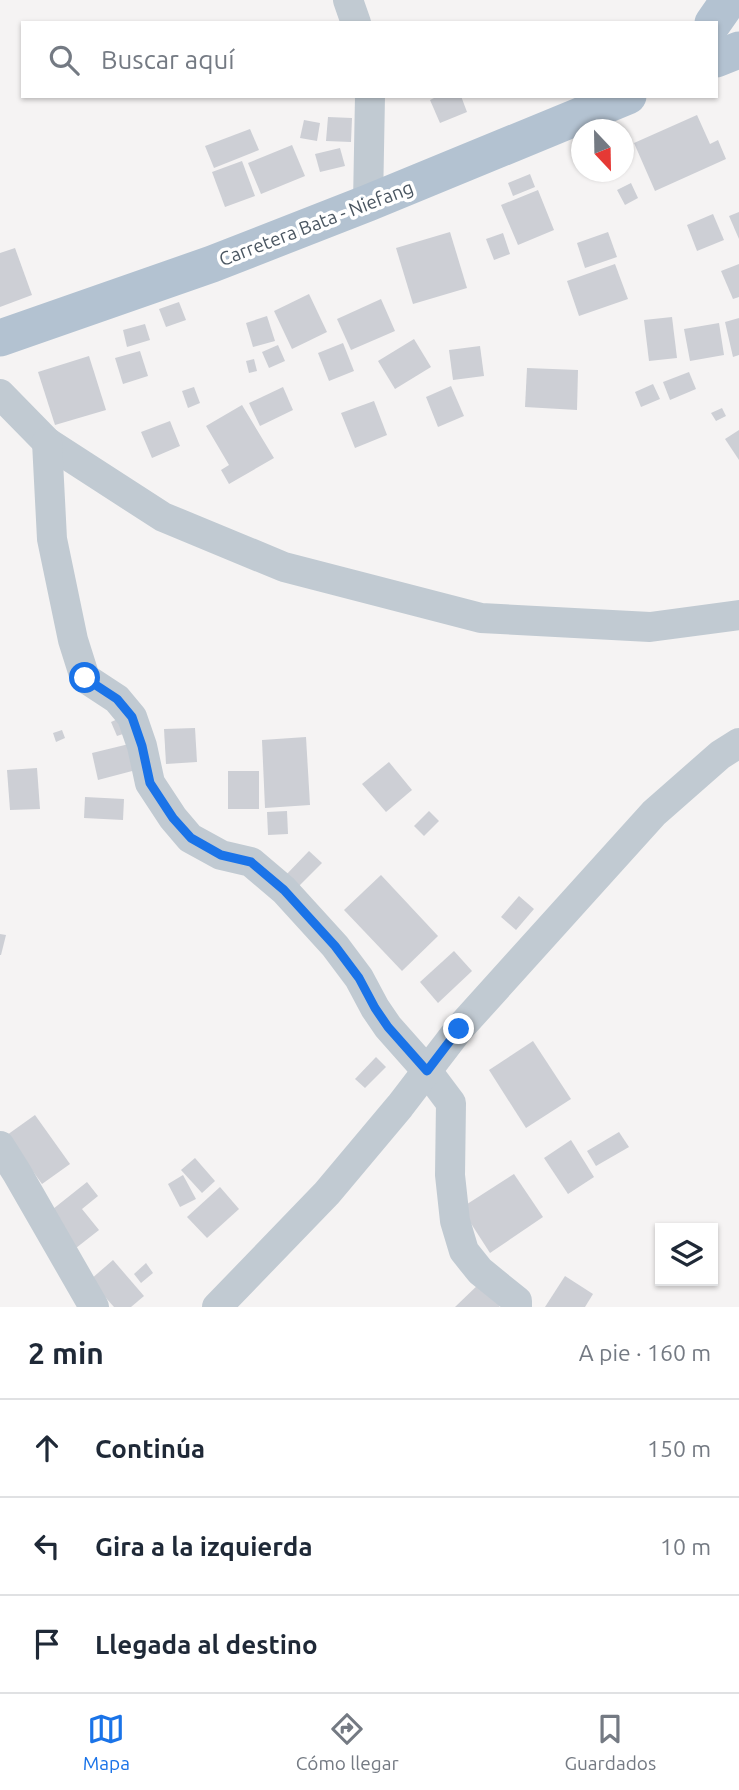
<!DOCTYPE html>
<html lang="es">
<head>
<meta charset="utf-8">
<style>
	:root { --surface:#fff; --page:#f6f6f7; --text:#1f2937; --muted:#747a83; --line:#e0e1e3; --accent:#1a73e8 }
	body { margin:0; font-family:Ubuntu,sans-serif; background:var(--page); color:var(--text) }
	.controls { position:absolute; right:21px; bottom:21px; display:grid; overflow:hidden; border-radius:0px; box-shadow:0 2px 5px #0004 }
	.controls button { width:63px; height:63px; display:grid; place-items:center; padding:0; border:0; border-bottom:2px solid var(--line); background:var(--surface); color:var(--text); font:35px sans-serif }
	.compass { position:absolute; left:571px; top:119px; width:63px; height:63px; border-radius:50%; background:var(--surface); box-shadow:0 2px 5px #0004; rotate:158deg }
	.stop { position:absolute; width:21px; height:21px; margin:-16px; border:5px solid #1a73e8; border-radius:50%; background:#fff }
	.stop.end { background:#1a73e8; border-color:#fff; box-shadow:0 2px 7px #0008 }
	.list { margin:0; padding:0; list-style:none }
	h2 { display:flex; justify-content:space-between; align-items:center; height:91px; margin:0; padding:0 28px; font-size:30px }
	h2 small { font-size:23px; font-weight:400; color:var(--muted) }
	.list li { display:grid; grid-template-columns:46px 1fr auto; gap:21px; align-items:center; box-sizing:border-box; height:98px; padding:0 28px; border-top:2px solid var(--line) }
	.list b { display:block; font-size:26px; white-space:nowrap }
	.list em { font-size:23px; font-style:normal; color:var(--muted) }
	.icon { flex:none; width:38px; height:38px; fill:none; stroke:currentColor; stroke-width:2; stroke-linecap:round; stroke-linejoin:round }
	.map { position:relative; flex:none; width:739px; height:1307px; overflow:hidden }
	.search { position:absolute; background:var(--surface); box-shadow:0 2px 5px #0004; left:21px; right:21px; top:21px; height:77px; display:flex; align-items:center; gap:18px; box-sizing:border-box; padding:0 24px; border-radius:0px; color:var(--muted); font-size:26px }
	.sheet { height:385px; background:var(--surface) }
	nav { display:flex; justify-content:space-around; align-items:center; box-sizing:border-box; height:98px; border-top:2px solid var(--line); background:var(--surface); font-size:19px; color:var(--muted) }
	nav a { display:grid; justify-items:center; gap:4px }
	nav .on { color:var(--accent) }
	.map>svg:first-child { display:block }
	.building { fill:#cdcfd5 }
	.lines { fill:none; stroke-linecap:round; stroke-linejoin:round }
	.minor { stroke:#c1cad2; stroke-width:30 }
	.major { stroke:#b3c2d1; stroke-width:37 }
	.route { stroke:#1a73e8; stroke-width:9 }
	.labels { text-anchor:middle; stroke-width:7; stroke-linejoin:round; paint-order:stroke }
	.street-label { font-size:19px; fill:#4a5661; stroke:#fff }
</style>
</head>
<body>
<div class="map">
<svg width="739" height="1307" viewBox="0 0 739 1307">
	<rect width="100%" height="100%" fill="#f5f3f3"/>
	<g class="building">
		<path d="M438 96H461L467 112 440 123 430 100Z"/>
		<path d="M697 115 710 144 718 140 726 159 655 191 634 143Z"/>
		<path d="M328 117 352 118 351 142 326 141Z"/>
		<path d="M304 120 320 123 317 141 300 138Z"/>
		<path d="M250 129 259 150 214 168 205 146Z"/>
		<path d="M292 145 305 176 261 194 248 163Z"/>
		<path d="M340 148 345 166 320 172 315 154Z"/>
		<path d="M242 161 255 196 225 207 212 172Z"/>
		<path d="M530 174 535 187 513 196 508 183Z"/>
		<path d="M631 183 638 198 625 205 617 190Z"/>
		<path d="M538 190 554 230 518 245 501 205Z"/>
		<path d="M739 212V239L729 216Z"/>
		<path d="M713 214 724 240 697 251 687 225Z"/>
		<path d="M450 232 467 288 413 304 396 248Z"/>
		<path d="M608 232 617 257 585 268 577 243Z"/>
		<path d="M503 233 510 254 494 260 486 239Z"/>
		<path d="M15 248 32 295 0 307V253Z"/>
		<path d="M615 264 628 299 579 316 567 281Z"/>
		<path d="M739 264V297L733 299 721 271Z"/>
		<path d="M309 294 327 332 292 349 274 311Z"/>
		<path d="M381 299 395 331 351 350 337 319Z"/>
		<path d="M179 302 186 320 166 327 159 309Z"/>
		<path d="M267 316 275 341 253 347 246 323Z"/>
		<path d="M672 317 677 358 649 361 644 320Z"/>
		<path d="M739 318V355L733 357 725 322Z"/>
		<path d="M719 323 724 355 690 361 684 329Z"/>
		<path d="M145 324 150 340 127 347 123 330Z"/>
		<path d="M414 339 431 367 395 389 378 361Z"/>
		<path d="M343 343 354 371 329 381 318 353Z"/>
		<path d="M278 345 285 361 269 368 262 352Z"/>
		<path d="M480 346 484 376 453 380 449 350Z"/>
		<path d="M140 351 148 376 123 384 115 358Z"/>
		<path d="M89 356 106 410 55 425 38 372Z"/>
		<path d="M254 359 257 371 249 373 246 361Z"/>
		<path d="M527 368 578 370 577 410 525 407Z"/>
		<path d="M689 372 696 389 670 400 663 382Z"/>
		<path d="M653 384 660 399 641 407 635 392Z"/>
		<path d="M451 386 464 416 438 427 426 397Z"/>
		<path d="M194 387 200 403 188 408 182 391Z"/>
		<path d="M283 387 293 410 260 426 249 403Z"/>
		<path d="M374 401 387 435 355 448 341 413Z"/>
		<path d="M242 405 274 458 229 484 221 470 229 465 206 426Z"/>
		<path d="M722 408 726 416 716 421 711 413Z"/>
		<path d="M170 421 180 446 152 458 141 432Z"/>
		<path d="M739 430V460L725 439Z"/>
		<path d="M120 718 126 733 117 736 111 722Z"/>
		<path d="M195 728 197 762 166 764 164 729Z"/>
		<path d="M62 730 65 738 56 742 53 733Z"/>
		<path d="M306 737 310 805 265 808 262 740Z"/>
		<path d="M129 744 136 770 98 780 92 753Z"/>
		<path d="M389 762 412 790 386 812 362 784Z"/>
		<path d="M37 768 40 809 10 810 7 770Z"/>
		<rect x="228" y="771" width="31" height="38"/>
		<path d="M85 797 124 799 123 820 84 818Z"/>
		<path d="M287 811 288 834 268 835 267 812Z"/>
		<path d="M429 811 439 821 424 836 414 826Z"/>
		<path d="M309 851 322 863 296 889 284 877Z"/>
		<path d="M381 875 438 936 402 971 344 910Z"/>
		<path d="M519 896 534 909 516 930 501 917Z"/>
		<path d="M0 934 6 935 1 955H0Z"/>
		<path d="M454 951 472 971 438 1003 420 982Z"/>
		<path d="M533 1041 571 1099 526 1128 489 1070Z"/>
		<path d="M376 1057 386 1067 365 1088 355 1079Z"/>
		<path d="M35 1115 70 1164 42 1184 7 1135Z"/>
		<path d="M619 1132 629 1147 596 1166 587 1151Z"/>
		<path d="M571 1140 594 1177 568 1194 544 1158Z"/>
		<path d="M195 1158 215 1181 202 1193 181 1170Z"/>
		<path d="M514 1174 543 1217 490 1253 461 1208Z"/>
		<path d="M183 1175 196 1199 180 1207 168 1184Z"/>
		<path d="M87 1182 98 1196 82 1209 99 1230 76 1248 48 1213Z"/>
		<path d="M220 1187 239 1209 207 1238 187 1217Z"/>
		<path d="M113 1260 144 1296 131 1307H114L90 1280Z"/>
		<path d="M146 1263 153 1273 141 1283 134 1274Z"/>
		<path d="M565 1276 593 1294 585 1307H545Z"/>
		<path d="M481 1282 502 1304 499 1307H455Z"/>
	</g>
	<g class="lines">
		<g class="minor">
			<path d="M348 0 356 23"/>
			<path d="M368 203 370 96"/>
			<path d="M0 394 47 442 163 517 284 567 481 618 650 627 739 615"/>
			<path d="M47 442 52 539 73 640 85 678 117 699 132 717 142 746 150 783 173 818 190 838 221 855 251 862 284 890 335 946 359 978 375 1008 388 1027 427 1071 451 1103 450 1175 455 1221 464 1251 480 1271 517 1301V1307"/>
			<path d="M0 1146 17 1173 94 1307"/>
			<path d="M217 1307 327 1193 400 1106 459 1029 654 813 720 755 739 743"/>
		</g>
		<g class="major">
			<path d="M713 23 729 0"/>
			<path d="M716 59 739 50"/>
			<path d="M0 338 212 264 368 203 628 96"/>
		</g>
	</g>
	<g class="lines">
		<path class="route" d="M85 678 117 699 132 717 142 746 150 783 173 818 191 838 221 855 251 862 284 890 335 946 359 978 375 1008 388 1027 427 1071 459 1029"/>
	</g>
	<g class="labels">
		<g class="street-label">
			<text transform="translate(316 223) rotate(-21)" y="7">Carretera Bata - Niefang</text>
		</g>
	</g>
</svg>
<div class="controls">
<button><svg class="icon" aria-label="layers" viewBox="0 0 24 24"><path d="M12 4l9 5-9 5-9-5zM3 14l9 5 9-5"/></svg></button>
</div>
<svg class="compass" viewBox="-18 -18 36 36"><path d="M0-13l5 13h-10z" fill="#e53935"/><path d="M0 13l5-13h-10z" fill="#747a83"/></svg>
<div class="stop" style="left:85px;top:678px"></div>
<div class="stop end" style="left:459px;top:1029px"></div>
<div class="search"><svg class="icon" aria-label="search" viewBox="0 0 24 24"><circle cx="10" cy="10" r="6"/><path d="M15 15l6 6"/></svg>Buscar aquí</div>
</div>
<section class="sheet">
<h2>2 min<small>A pie · 160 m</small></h2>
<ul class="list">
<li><svg class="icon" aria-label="ahead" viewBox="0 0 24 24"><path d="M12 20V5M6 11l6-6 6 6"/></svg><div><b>Continúa</b></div><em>150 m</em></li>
<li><svg class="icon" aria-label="left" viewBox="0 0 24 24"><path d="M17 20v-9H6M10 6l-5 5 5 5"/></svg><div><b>Gira a la izquierda</b></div><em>10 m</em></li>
<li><svg class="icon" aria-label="arrive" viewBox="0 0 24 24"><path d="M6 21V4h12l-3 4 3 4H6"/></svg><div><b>Llegada al destino</b></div></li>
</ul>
</section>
<nav>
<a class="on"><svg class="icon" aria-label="map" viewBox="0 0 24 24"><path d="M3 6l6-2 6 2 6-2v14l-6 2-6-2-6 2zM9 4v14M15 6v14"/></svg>Mapa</a>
<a><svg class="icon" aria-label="directions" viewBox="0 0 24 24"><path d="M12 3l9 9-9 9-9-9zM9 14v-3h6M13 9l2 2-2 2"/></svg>Cómo llegar</a>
<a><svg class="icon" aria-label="saved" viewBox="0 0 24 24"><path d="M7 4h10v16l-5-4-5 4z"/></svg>Guardados</a>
</nav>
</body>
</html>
